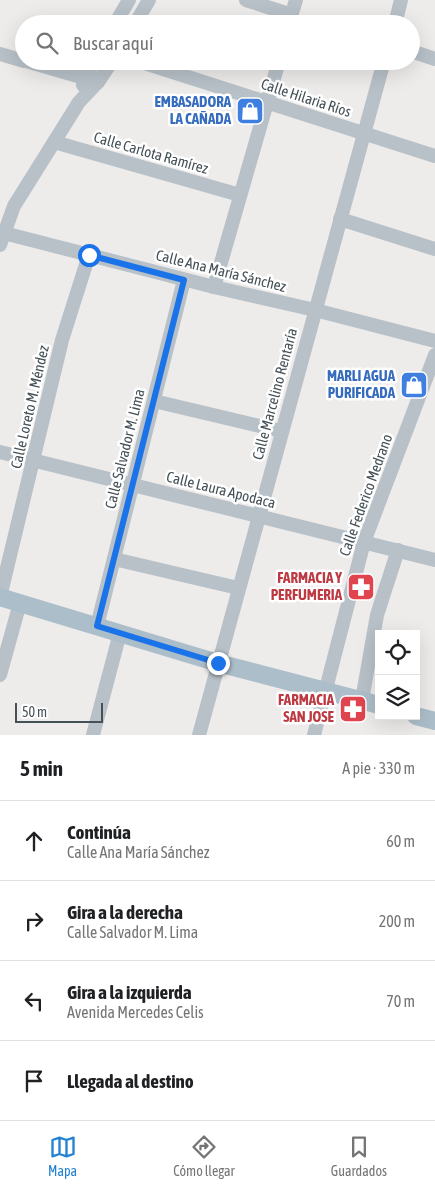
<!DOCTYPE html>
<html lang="es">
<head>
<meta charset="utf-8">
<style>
	:root { --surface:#fff; --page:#f2f2f2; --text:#202124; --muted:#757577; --line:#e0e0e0; --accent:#2282d1 }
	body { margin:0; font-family:"Asap Condensed",sans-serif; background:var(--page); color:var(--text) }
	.controls { position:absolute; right:15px; bottom:15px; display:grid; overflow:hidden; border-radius:0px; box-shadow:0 5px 20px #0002 }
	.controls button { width:45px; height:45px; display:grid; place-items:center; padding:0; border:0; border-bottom:1px solid var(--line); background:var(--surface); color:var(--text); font:25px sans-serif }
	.scale { position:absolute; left:15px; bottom:12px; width:88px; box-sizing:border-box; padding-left:5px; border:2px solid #455157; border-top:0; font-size:14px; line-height:18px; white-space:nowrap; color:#455157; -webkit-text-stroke:4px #fff; paint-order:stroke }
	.stop { position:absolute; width:15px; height:15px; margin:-11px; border:4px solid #1a73e8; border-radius:50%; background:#fff }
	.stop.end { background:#1a73e8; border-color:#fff; box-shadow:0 1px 5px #0008 }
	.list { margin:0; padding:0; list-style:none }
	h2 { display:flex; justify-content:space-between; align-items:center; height:65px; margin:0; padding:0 20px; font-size:21px }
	h2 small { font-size:16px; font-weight:400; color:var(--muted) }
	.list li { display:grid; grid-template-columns:32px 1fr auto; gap:15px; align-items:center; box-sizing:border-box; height:80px; padding:0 20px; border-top:1px solid var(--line) }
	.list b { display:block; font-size:19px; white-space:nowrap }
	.list p { margin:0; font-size:16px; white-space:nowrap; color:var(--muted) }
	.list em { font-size:16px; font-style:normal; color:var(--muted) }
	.icon { flex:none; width:28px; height:28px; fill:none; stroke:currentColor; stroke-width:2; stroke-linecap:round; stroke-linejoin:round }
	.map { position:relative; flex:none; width:435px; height:735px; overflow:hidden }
	.search { position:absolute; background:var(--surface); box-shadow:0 5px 20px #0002; left:15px; right:15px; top:15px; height:55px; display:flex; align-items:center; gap:12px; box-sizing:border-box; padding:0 18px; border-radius:28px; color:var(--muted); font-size:19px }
	.sheet { height:385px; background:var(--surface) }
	nav { display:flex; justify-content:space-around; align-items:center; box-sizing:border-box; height:70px; border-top:1px solid var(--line); background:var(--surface); font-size:14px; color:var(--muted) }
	nav a { display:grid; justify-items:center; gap:2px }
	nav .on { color:var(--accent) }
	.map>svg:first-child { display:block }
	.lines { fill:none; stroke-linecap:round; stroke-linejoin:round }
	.minor { stroke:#b7c1c7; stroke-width:14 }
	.major { stroke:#acbec9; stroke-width:18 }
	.route { stroke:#1a73e8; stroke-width:6 }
	.labels { text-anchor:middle; stroke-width:5; stroke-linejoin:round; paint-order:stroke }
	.street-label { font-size:15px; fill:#455157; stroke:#fff }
	.shop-label { font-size:15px; font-weight:bold; fill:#366cbe; stroke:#fff; text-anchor:end }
	.health-label { font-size:15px; font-weight:bold; fill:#be3a42; stroke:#fff; text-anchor:end }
</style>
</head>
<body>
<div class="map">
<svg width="435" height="735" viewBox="0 0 435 735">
	<rect width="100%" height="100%" fill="#eeebeb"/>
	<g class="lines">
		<g class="minor">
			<path d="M246 0 292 15"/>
			<path d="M289 23 296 0"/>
			<path d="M115 24 129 0"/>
			<path d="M135 24 149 0"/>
			<path d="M395 24 401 0"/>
			<path d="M411 51 435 59"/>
			<path d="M0 54 24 61"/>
			<path d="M26 61 98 82"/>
			<path d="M138 61 435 156"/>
			<path d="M83 85 85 78 94 61"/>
			<path d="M54 142 240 195"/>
			<path d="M340 219 435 249"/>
			<path d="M0 232 214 287 315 310 435 341"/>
			<path d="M0 245 14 206 79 102 98 82 112 61"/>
			<path d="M214 287 279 61"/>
			<path d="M154 401 281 431"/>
			<path d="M0 452 435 560"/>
			<path d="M114 559 238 588"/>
			<path d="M0 597 62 340 89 255"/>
			<path d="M97 626 184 280"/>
			<path d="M0 675 20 603"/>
			<path d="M362 700 377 615 398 550"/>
			<path d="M93 735 120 633"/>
			<path d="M199 735 384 61"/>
			<path d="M314 735 364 542 435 355"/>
		</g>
		<g class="major">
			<path d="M0 597 218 663 379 705"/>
			<path d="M416 716 435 721"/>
		</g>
	</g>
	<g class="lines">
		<path class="route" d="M89 255 184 280 97 626 218 663"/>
	</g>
	<defs>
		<g id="shop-square" transform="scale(1.4375)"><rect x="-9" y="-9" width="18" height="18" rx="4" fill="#3f7fe0" stroke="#fff"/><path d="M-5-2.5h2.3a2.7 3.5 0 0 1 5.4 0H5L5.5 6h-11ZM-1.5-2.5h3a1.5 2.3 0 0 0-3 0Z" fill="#fff"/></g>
		<g id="pharmacy-square" transform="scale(1.4375)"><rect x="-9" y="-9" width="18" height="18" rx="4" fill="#e0444e" stroke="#fff"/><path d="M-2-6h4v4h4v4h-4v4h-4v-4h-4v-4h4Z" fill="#fff"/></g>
	</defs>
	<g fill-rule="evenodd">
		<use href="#shop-square" x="250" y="111"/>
		<use href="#shop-square" x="414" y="385"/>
		<use href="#pharmacy-square" x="361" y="587"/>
		<use href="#pharmacy-square" x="353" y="709"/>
	</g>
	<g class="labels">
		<g class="street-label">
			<text transform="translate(306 98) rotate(18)" y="5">Calle Hilaria Ríos</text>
			<text transform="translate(151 153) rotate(16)" y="5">Calle Carlota Ramírez</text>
			<text transform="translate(221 271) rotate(14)" y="5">Calle Ana María Sánchez</text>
			<text transform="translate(275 394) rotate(-75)" y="5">Calle Marcelino Rentaría</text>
			<text transform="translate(30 407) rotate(-77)" y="5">Calle Loreto M. Méndez</text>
			<text transform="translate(125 449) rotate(-76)" y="5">Calle Salvador M. Lima</text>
			<text transform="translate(221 490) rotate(14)" y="5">Calle Laura Apodaca</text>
			<text transform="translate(366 495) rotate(-70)" y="5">Calle Federico Medrano</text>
		</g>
		<g class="shop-label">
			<text x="231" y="107">EMBASADORA<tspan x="231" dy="17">LA CAÑADA</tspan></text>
			<text x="395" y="381">MARLI AGUA<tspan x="395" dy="17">PURIFICADA</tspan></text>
		</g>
		<g class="health-label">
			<text x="342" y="583">FARMACIA Y<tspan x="342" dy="17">PERFUMERIA</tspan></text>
			<text x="334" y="705">FARMACIA<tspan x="334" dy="17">SAN JOSE</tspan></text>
		</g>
	</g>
</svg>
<div class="controls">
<button><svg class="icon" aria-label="locate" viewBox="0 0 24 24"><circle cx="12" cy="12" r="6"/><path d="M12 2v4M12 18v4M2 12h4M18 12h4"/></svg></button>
<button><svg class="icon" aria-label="layers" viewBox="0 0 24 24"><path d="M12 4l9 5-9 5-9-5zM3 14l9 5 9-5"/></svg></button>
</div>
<div class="scale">50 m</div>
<div class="stop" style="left:89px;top:255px"></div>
<div class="stop end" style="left:218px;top:663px"></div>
<div class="search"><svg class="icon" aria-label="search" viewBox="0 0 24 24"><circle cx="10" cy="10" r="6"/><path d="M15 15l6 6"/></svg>Buscar aquí</div>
</div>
<section class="sheet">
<h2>5 min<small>A pie · 330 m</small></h2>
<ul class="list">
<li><svg class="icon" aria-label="ahead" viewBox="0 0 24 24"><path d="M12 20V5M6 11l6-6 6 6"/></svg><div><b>Continúa</b><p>Calle Ana María Sánchez</p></div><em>60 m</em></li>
<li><svg class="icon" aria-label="right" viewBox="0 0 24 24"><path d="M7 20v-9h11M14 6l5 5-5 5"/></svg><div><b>Gira a la derecha</b><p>Calle Salvador M. Lima</p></div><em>200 m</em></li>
<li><svg class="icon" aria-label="left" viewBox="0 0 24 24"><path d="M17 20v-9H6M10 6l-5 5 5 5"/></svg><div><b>Gira a la izquierda</b><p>Avenida Mercedes Celis</p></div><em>70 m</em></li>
<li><svg class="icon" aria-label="arrive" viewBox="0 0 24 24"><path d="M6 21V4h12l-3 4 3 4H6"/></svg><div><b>Llegada al destino</b></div></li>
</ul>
</section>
<nav>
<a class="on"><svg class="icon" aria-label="map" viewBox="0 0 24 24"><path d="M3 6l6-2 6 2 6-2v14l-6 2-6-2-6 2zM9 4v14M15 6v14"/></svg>Mapa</a>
<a><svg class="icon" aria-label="directions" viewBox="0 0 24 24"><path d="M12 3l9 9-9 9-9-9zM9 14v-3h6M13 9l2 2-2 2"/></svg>Cómo llegar</a>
<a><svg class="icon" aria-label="saved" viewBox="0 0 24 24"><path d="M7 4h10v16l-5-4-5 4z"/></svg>Guardados</a>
</nav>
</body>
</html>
